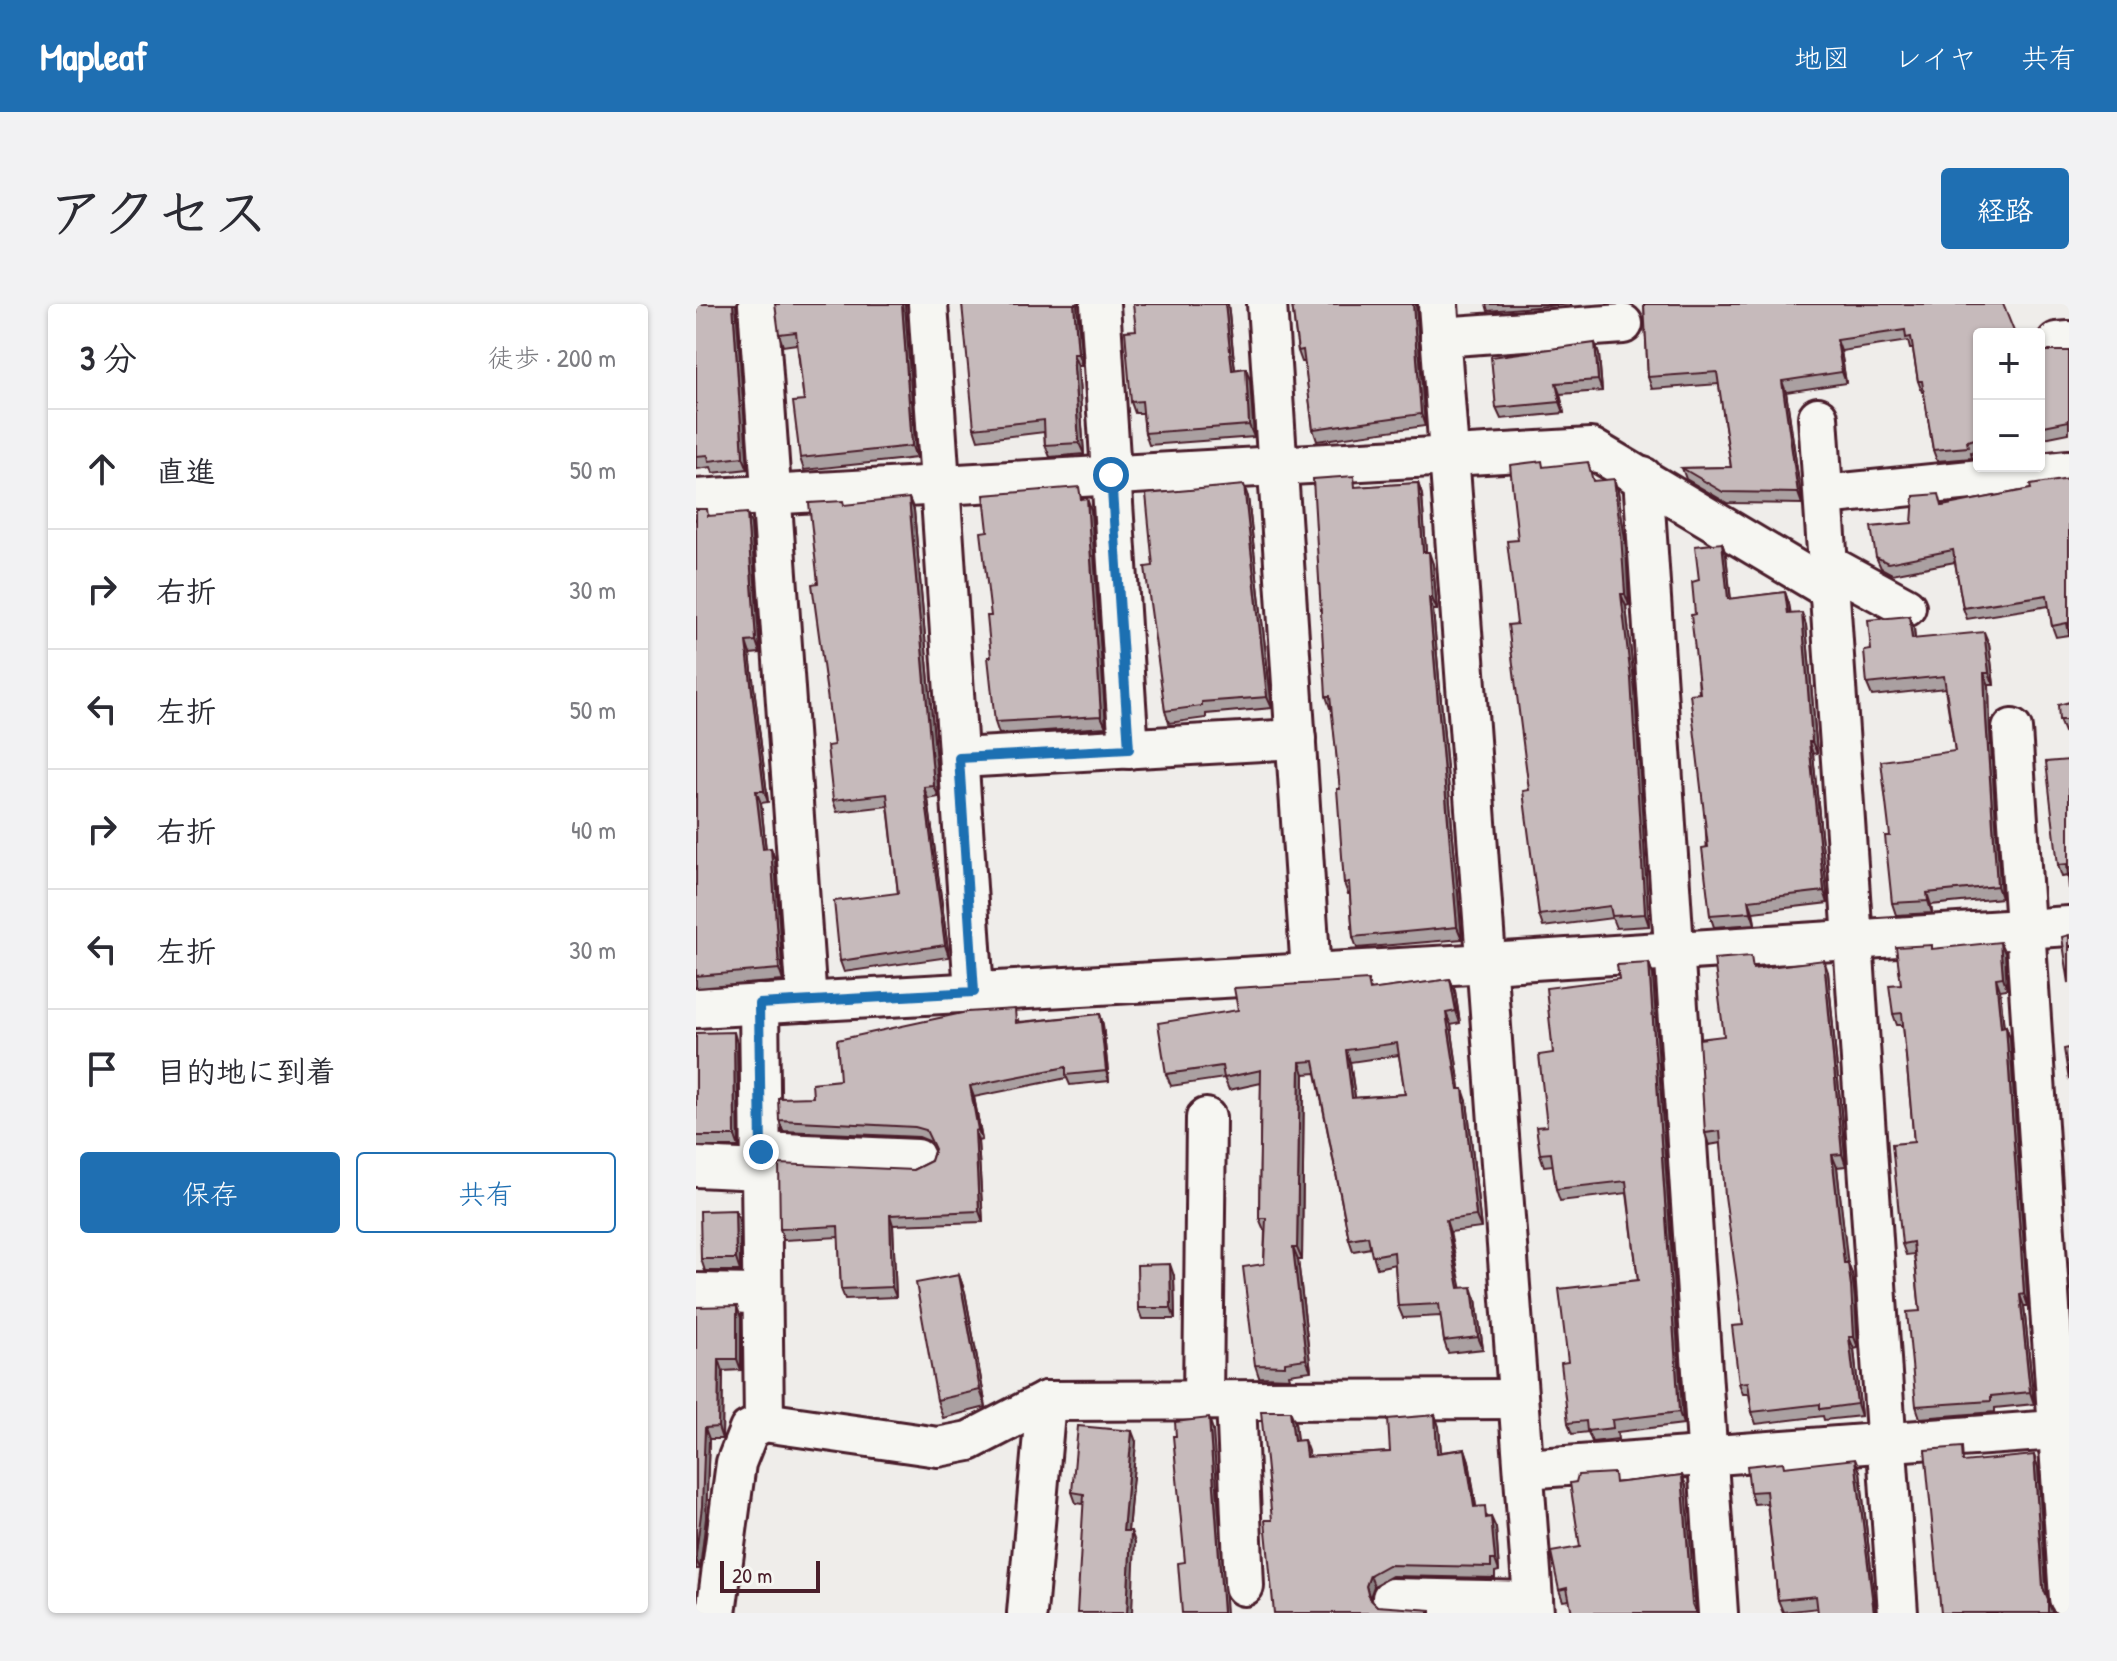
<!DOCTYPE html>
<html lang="ja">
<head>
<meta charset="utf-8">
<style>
	:root { --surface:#fff; --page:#f2f2f3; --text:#2b2b33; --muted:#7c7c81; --line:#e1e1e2; --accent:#1f6fb2 }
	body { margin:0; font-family:"Patrick Hand","Klee One",sans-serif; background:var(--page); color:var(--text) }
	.controls { position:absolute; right:24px; top:24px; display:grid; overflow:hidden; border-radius:8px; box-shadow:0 2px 6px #0004 }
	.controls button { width:72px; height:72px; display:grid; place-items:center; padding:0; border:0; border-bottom:2px solid var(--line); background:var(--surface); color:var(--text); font:40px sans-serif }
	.scale { position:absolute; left:24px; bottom:20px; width:100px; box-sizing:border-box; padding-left:8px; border:4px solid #4a1f2b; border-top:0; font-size:22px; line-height:28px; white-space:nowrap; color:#4a1f2b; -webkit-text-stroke:6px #f6f6f2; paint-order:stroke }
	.stop { position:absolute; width:24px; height:24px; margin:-18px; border:6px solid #1f6fb2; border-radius:50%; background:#fff }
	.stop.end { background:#1f6fb2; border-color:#fff; box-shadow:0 2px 8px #0008 }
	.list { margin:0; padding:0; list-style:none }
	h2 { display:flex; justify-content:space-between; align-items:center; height:104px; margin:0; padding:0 32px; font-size:34px }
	h2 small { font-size:26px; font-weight:400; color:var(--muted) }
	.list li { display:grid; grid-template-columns:52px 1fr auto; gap:24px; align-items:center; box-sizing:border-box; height:120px; padding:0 32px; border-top:2px solid var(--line) }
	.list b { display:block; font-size:30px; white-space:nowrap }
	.list em { font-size:26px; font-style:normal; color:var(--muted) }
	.actions { display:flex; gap:16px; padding:24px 32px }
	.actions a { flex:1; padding:18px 0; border:2px solid var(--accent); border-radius:8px; text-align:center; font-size:28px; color:var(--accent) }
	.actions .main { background:var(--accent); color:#fff }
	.icon { flex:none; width:44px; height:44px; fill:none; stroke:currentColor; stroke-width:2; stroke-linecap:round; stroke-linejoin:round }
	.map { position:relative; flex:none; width:1373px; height:1309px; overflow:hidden; border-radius:8px }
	header { display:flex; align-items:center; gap:48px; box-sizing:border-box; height:112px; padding:0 40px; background:var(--accent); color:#fff }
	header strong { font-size:38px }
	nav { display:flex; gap:44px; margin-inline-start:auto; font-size:28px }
	.intro { display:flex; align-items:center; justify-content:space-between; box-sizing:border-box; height:192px; padding:0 48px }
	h1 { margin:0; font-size:56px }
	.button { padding:20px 36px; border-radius:8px; background:var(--accent); color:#fff; font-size:28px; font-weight:700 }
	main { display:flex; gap:48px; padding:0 48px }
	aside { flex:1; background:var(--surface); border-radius:8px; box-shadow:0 2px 6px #0004 }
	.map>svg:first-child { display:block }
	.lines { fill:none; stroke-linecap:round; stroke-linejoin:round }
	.street-casing { stroke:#4a1f2b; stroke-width:44 }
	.street { stroke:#f6f6f2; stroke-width:38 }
	.wall { fill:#aaa0a1; stroke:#4a1f2b; stroke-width:2; fill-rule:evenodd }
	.shaded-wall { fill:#8b8283; stroke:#4a1f2b; stroke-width:2 }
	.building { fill:#c6babb; stroke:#4a1f2b; stroke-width:2; fill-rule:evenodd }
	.route { stroke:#1f6fb2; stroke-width:10 }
</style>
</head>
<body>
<header>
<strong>Mapleaf</strong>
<nav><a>地図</a><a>レイヤ</a><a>共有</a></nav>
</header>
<div class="intro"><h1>アクセス</h1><a class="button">経路</a></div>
<main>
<aside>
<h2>3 分<small>徒歩 · 200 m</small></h2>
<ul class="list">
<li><svg class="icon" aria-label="ahead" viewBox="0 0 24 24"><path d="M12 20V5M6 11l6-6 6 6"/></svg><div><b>直進</b></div><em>50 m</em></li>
<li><svg class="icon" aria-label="right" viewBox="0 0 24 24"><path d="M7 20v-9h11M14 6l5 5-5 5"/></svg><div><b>右折</b></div><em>30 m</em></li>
<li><svg class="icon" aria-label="left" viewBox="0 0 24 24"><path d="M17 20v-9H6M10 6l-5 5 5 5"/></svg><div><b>左折</b></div><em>50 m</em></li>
<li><svg class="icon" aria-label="right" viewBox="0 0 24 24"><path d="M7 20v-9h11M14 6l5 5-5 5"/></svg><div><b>右折</b></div><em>40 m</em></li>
<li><svg class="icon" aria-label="left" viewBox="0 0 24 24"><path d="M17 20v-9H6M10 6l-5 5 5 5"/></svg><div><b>左折</b></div><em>30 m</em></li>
<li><svg class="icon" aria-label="arrive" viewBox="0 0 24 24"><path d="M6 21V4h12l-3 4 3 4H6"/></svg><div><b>目的地に到着</b></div></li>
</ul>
<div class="actions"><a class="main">保存</a><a>共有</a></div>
</aside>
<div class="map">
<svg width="1373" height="1309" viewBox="0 0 1373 1309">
	<rect width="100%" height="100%" fill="#efedea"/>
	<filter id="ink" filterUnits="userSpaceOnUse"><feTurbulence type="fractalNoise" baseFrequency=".0125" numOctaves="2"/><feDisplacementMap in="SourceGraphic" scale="16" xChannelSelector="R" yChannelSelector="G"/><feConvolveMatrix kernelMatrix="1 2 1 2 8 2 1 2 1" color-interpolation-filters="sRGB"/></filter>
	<g filter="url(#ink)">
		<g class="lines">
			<g class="street-casing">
				<g id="street">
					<path d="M62 0 111 698"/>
					<path d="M232 0 278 688"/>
					<path d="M404 0 433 445"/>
					<path d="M571 0 615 669"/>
					<path d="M742 0 838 1309"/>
					<path d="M744 33 927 20"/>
					<path d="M1361 38 1373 37"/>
					<path d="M1122 113 1202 1309"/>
					<path d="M947 173 1022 1309"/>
					<path d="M1128 191 1373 166"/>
					<path d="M0 195 895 144 1132 285"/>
					<path d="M1131 260 1210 303"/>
					<path d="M1316 425 1373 1294"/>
					<path d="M263 454 600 435"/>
					<path d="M63 700 68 1118"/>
					<path d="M0 704 792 659 1373 622"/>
					<path d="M65 848 221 855"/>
					<path d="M0 863 65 866"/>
					<path d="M0 989 66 990"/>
					<path d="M507 1096 510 814"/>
					<path d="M540 1097 548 1282"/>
					<path d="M829 1165 1373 1125"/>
					<path d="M696 1294 837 1297"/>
					<path d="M20 1309 40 1159 53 1126 68 1118 242 1143 273 1137 350 1097 822 1095"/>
					<path d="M331 1309 350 1097"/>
				</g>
			</g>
			<use href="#street" class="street"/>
		</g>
		<g class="wall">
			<path d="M0 0H40L52 165 17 169 15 163 0 165Z"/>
			<path d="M209 0 220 154 108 166 104 154 108 97 101 40 87 42 83 30Z"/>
			<path d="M381 0 386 62H382L388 150 354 153 349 141 348 128 282 136 278 124Z"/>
			<path d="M532 0 539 65 554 76 558 133 453 141 449 129 447 109H439L435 98 440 26Z"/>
			<path d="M596 0H720L729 122 621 137 617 125 609 58H606L602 47Z"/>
			<path d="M790 0H876L792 7Z"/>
			<path d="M948 0 1283 30V146L1275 148 1276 154 1241 157 1237 146 1228 88H1226L1222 77 1217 45H1214L1212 37 1145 47 1150 79 1090 88 1106 200 1031 199 990 175 986 164 1035 163 1023 80 956 85 952 73Z"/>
			<path d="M899 39 903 51 906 87 864 90 868 109 805 115 800 104Z"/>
			<path d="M1373 47V129L1343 135V48Z"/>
			<path d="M848 163 898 177 922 187 930 243 933 301 930 302 939 387 953 622 920 624 916 614 847 623 843 611 821 320 822 236Z"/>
			<path d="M1373 175V331L1360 333 1356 322 1353 302 1271 315 1267 304 1259 258 1196 270 1185 264 1180 253 1216 219 1248 202 1335 185Z"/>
			<path d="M722 179 726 191 730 248 737 260 741 306H737L766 635 661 644 657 633 654 590H652L648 579 644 485 636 404H634L630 392 662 183Z"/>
			<path d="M552 193 576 404 510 410V414L473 419 469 407 457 262Z"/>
			<path d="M388 195 395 206 410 423 303 430 299 418 292 227Z"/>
			<path d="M149 201 218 206 243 493 232 495 253 653 148 668 144 657 202 589 192 502 141 508 137 496 138 441 122 279Z"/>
			<path d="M0 205 14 212 55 220 64 349 54 350 72 498 65 499 70 545 75 544 79 556 87 677 0 684Z"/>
			<path d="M1026 239 1030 251 1035 295 1089 288 1093 300 1095 310 1110 321 1121 449 1117 450 1132 599 1057 608 1059 620 1018 623 1014 611 999 310 1003 276Z"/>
			<path d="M1213 312 1218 324 1219 335 1293 340 1298 381H1293L1294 426 1305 594 1235 601 1236 609 1200 611 1196 599 1194 532 1259 447 1249 384 1176 392 1171 380 1175 346Z"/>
			<path d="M1373 398V427L1368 428 1363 416Z"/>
			<path d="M1373 456 1372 572 1366 573 1362 561Z"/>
			<path d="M1237 645 1309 649 1311 685 1304 686 1308 723 1310 722 1314 734 1332 1002H1328L1338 1100 1299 1104V1108L1224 1114 1220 1102 1224 1007 1218 950 1210 951 1206 940 1218 838 1207 721H1201L1197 710 1205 680Z"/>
			<path d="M953 659 957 671 987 1120 921 1128 922 1135 896 1138 892 1128 876 1130 872 1119V1058L942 976 931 889 864 897 860 885 857 861 848 862 844 850 851 822 857 749 923 675Z"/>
			<path d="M1060 664 1132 668 1150 862 1141 863 1151 959 1156 970 1159 994 1162 1044 1158 1045 1165 1112 1128 1116 1127 1112 1060 1120 1056 1108 1053 1090H1047L1043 1079 1047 1021 1025 839 1013 841 1009 829 1028 732Z"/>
			<path d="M754 675 759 687 764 719 755 721 764 785 771 797 785 924 754 928 765 984 780 995 787 1045 752 1049 748 1037 745 1012 707 1014 702 1002 699 960 681 964 675 944 657 947 653 935 620 769 608 770 606 956H602L615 1067 593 1070 594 1074 563 1073 559 1061 568 960 569 926H568L563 914 565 779 533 786 528 774 475 782 470 770 676 686ZM703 751 709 790 659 794 654 758Z"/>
			<path d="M404 710 407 721 413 777 374 781 371 774 278 793 286 836 282 837 287 918 197 921 200 993 149 995 145 985 143 933 88 936 84 925 217 866 235 857 238 847 233 837 223 833 87 827 83 816 144 776 322 716 323 718Z"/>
			<path d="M41 739 43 843H0V791Z"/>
			<path d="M44 918V967H9L5 955Z"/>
			<path d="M263 971 269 988 290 1103 247 1114 241 1096Z"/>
			<path d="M478 972 479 1015H446L442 1004Z"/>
			<path d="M0 1003 45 1014V1066L27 1067 26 1135H13L10 1214 4 1265H0Z"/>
			<path d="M739 1111 743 1123 745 1148 769 1145 773 1157 780 1203 793 1214 800 1224 803 1267 799 1268V1274L696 1272 678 1282 674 1293 675 1296 681 1302 578 1309 576 1216 599 1118 601 1137 608 1136 612 1153 694 1148Z"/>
			<path d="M440 1138 432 1227 439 1238 387 1200 380 1199 376 1188Z"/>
			<path d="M1089 1163 1164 1167 1180 1309H1122V1304L1087 1308 1082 1296 1071 1199 1058 1200 1054 1188Z"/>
			<path d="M986 1171 990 1182 873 1296 867 1297 863 1286 884 1243 921 1179Z"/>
		</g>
		<g class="shaded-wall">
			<path d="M37 0H40L52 165 47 153Z"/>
			<path d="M206 0H209L220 154 216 142Z"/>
			<path d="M378 0H381L386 62 382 50Z"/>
			<path d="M529 0H532L540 77 536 66Z"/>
			<path d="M717 0H720L729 122 725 110Z"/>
			<path d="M1141 36 1145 47 1150 79 1146 68Z"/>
			<path d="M899 39 903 51 906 87 902 76Z"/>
			<path d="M377 50 382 62 388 150 383 139Z"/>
			<path d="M550 64 554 76 558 133 553 121Z"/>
			<path d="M1086 77 1090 88 1106 200 1102 189Z"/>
			<path d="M860 79 864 90 868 109 864 98Z"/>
			<path d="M918 175 922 187 930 243 933 301 929 290Z"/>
			<path d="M722 179 726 191 731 260 727 248Z"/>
			<path d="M548 181 552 193 576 404 571 393Z"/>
			<path d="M213 194 218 206 243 493 238 482Z"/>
			<path d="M391 194 395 206 410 423 405 412Z"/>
			<path d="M51 209 55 220 64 349 60 337Z"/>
			<path d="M1026 239 1030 251 1036 307 1032 295Z"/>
			<path d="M733 248 737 260 741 306 736 294Z"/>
			<path d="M1089 288 1093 300 1096 322 1092 310Z"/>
			<path d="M925 290 930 302 939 387 953 622 949 610Z"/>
			<path d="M733 294 737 306 766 635 761 623Z"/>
			<path d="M1106 309 1110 321 1121 449 1116 438Z"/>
			<path d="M1213 312 1218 324 1220 347 1216 335Z"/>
			<path d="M1288 328 1293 340 1298 381 1293 369Z"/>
			<path d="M50 338 54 350 72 498 68 487Z"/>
			<path d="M1288 369 1293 381 1294 426 1305 594 1301 582 1290 415Z"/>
			<path d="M1113 438 1117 450 1132 599 1128 587Z"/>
			<path d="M228 483 232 495 253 653 249 641Z"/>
			<path d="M60 487 65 499 71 557 67 545Z"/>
			<path d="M75 544 79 556 87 677 83 665Z"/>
			<path d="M1231 589 1235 601 1236 609 1232 597Z"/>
			<path d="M1053 596 1057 608 1059 620 1055 608Z"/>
			<path d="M1304 638 1309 649 1311 685 1307 673Z"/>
			<path d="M1128 656 1132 668 1150 862 1146 850Z"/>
			<path d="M953 659 957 671 987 1120 983 1108Z"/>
			<path d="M1300 674 1304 686 1309 735 1305 723Z"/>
			<path d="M754 675 759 687 764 719 760 707Z"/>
			<path d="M750 709 755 721 766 797 762 785Z"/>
			<path d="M404 710 407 721 413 777 410 767Z"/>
			<path d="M1310 722 1314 734 1332 1002 1328 990Z"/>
			<path d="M38 728 41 739 43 843 39 832Z"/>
			<path d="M650 746 654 758 661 806 656 794Z"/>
			<path d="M604 758 608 770 606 956 601 944Z"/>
			<path d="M274 782 278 793 286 836 282 826Z"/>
			<path d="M767 785 771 797 785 924 780 912Z"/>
			<path d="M279 827 282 837 287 918 283 907Z"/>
			<path d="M1136 851 1141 863 1153 971 1148 959Z"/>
			<path d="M39 906 44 918V967L40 955Z"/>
			<path d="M194 911 197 921 200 993 196 983Z"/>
			<path d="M750 916 754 928 768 996 763 984Z"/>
			<path d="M597 944 602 956 615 1067 610 1055Z"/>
			<path d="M1152 959 1156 970 1159 994 1162 1044 1158 1033Z"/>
			<path d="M474 960 478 972 479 1015 475 1004Z"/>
			<path d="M263 971 269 988 290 1103 284 1086Z"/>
			<path d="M776 983 780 995 787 1045 782 1033Z"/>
			<path d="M1324 991 1328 1002 1338 1100 1334 1088Z"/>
			<path d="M41 1002 45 1014V1066L41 1055Z"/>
			<path d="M1153 1033 1158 1045 1165 1112 1161 1100Z"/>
			<path d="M23 1055 27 1067 26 1135 22 1123Z"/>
			<path d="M594 1107 599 1118 602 1148 598 1137Z"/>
			<path d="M739 1111 743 1123 746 1160 741 1149Z"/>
			<path d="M513 1114 517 1126 530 1309H527Z"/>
			<path d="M9 1124 13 1135 10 1214 4 1265 0 1255V1250Z"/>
			<path d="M436 1127 440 1138 431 1238 427 1227Z"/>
			<path d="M608 1136 612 1147 614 1165 610 1153Z"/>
			<path d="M769 1145 773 1157 782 1215 778 1203Z"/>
			<path d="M1338 1151 1342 1163 1351 1295 1347 1284Z"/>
			<path d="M1159 1155 1164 1167 1180 1309H1178Z"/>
			<path d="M986 1171 990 1182 1000 1309 996 1300Z"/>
			<path d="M795 1213 800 1224 803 1267 799 1256Z"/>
			<path d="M435 1227 439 1238 436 1309H431Z"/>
			<path d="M674 1271 678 1282 674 1293 677 1305 670 1282Z"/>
			<path d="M1352 1296 1356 1308V1309H1352Z"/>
		</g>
		<g class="building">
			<path d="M0 0H37L47 153 13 157 12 151 0 152Z"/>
			<path d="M79 0H206L216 142 104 154 97 98 108 97 100 28 83 30Z"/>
			<path d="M266 0H378L382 50H377L383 139 349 141 348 116 278 124Z"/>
			<path d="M437 0H529L536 66 550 64 553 121 449 129 446 97 435 98 429 27 440 26Z"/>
			<path d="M596 0H717L725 110 617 125 607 46 602 47Z"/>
			<path d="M948 0H1307L1319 30H1283V134L1271 137 1272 143 1237 146 1226 77H1222L1215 33 1210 34 1209 26 1141 36 1146 68 1086 77 1102 189 1027 188 986 164 1035 163 1021 68 952 73Z"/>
			<path d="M899 39 902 76 860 79 864 98 800 104 795 53Z"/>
			<path d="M1348 47H1373V117L1343 123V48Z"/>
			<path d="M846 157 847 163 892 158 897 177 918 175 925 231 929 290H925L935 375 949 610 916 612 914 602 843 611 827 487 833 486 812 321 821 320 811 237 822 236 814 161Z"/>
			<path d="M658 172 659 183 722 179 727 248H733L736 294H733L761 623 657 633 653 578 648 579 641 485H644L634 392H630L617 175Z"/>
			<path d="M1373 175V330L1371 319 1356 322 1351 291 1267 304 1257 246 1192 259 1180 253 1175 223 1216 219 1218 192 1243 190 1246 202 1335 185 1334 181Z"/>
			<path d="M548 181 571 393 506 398V402L469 407 449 263 457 262 450 190Z"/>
			<path d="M383 183 385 195 391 194 405 412 299 418 292 353H295L291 312H295L285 228 292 227 288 191Z"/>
			<path d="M213 194 238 482 228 483 249 641 144 657 138 597 202 589 191 490 137 496 131 442 138 441 116 280 122 279 113 199 147 197 148 201Z"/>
			<path d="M0 205H11L12 212 51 209 60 337 50 338 68 487H60L67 545 75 544 83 665 0 672Z"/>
			<path d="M1026 239 1032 295 1089 288 1092 310 1106 309 1116 438H1113L1128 587 1053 596 1055 608 1014 611 1006 544 1012 543 994 390 1004 389 995 311 999 310 996 278 1003 276 999 242Z"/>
			<path d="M1213 312 1216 335 1288 328 1293 369H1288L1290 415 1301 582 1231 589 1232 597 1196 599 1189 532H1194L1185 457 1259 447 1248 372 1171 380 1168 347 1175 346 1172 316Z"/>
			<path d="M1373 398V416H1363L1362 401Z"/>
			<path d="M1373 456V585L1371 560 1362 561 1350 458Z"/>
			<path d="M1373 631V679L1366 633Z"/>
			<path d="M1304 638 1307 673 1300 674 1305 723 1310 722 1328 990 1324 991 1334 1088 1295 1092V1097L1220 1102 1211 1008 1224 1007 1217 938 1206 940 1196 840 1218 838 1206 709 1197 710 1193 681 1205 680 1200 643 1236 641V645Z"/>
			<path d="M1055 652 1057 665 1128 656 1146 850 1136 851 1148 959H1152L1155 982 1158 1033H1153L1161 1100 1124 1105V1100L1056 1108 1052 1078 1043 1079 1036 1022 1047 1021 1029 892 1024 827 1009 829 1003 735 1028 732 1018 655Z"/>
			<path d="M953 659 983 1108 916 1116 917 1124 891 1127 890 1117 872 1119 865 1059 872 1058 863 985 942 976 930 877 860 885 855 849 844 850 840 823 851 822 843 751 857 749 850 684 923 675 921 661Z"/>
			<path d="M754 675 760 707 750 709 762 785H767L780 912 750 916 763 984 776 983 782 1033 748 1037 743 1000 702 1002 698 948 676 952 672 932 653 935 618 757 604 758 601 944H597L610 1055 589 1058V1062L559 1061 547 963 568 960 570 914H563L565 766 528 774 526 762 470 770 462 719 542 706 538 684 672 676 674 686ZM701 739 709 790 656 794 650 746Z"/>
			<path d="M319 705 320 719 404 710 410 767 370 771V763L274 782 282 826 279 827 283 907 194 911 196 983 145 985 142 922 84 925 83 860 217 866 235 857 239 845 230 826 219 823 83 816 82 794 117 793 116 779 144 776 141 736 271 708Z"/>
			<path d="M38 728 39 832H0V729Z"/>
			<path d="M1373 744V776L1368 745Z"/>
			<path d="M39 906 40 955H5L4 907Z"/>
			<path d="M474 960 475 1004H442L441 961Z"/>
			<path d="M263 971 284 1086 241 1096 220 979Z"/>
			<path d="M41 1002V1055H23L22 1123 9 1124 6 1202 0 1250V1003Z"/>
			<path d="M565 1107H594L598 1137 608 1136 610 1153 694 1148 692 1115 739 1111 741 1149 769 1145 778 1203 789 1202 790 1214 795 1213 799 1256H795V1263L692 1261 674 1271 670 1282 673 1294 681 1302 735 1306V1309H578L569 1216H576Z"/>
			<path d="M513 1114 527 1309H486L482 1259 489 1258 477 1132H480L479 1118Z"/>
			<path d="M382 1122 436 1127 427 1227H435L431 1309H381L388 1190 376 1188Z"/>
			<path d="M1266 1143 1267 1158 1338 1151 1347 1284 1352 1296V1309H1245L1229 1146Z"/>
			<path d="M1159 1155 1178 1309H1122L1120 1292 1082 1296 1070 1187 1054 1188 1051 1162 1087 1158 1088 1163Z"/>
			<path d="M918 1169 919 1179 986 1171 996 1300 1000 1309H876L871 1284 863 1286 855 1248 884 1243 874 1179 880 1178 882 1171Z"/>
		</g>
	</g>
	<g class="lines" filter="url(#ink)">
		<path class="route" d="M65 848 63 700 278 688 263 454 433 445 415 171"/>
	</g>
</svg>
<div class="controls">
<button>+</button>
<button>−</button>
</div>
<div class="scale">20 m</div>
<div class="stop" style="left:415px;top:171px"></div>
<div class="stop end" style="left:65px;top:848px"></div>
</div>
</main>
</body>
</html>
